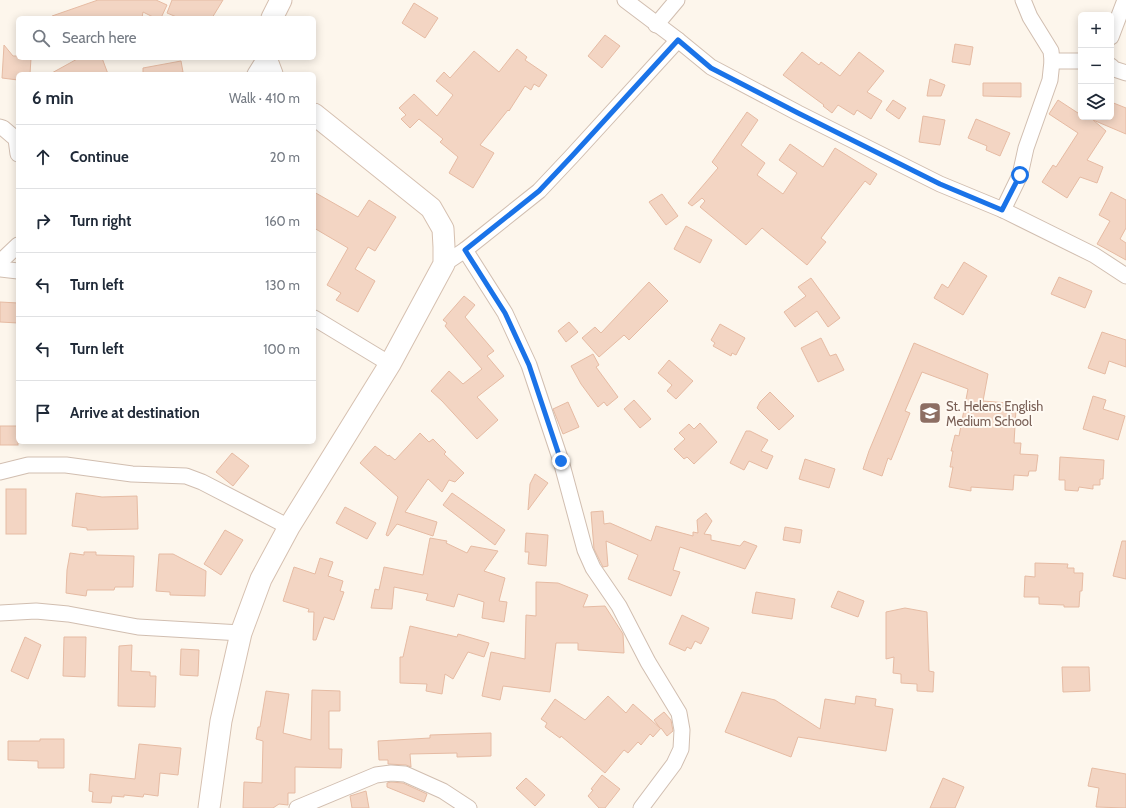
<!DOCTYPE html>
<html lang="en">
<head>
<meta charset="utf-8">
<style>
	:root { --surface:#fff; --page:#f2f2f3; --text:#1f2937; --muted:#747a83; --line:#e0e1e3 }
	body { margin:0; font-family:Cabin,sans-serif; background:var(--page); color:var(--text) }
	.controls { position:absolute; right:12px; top:12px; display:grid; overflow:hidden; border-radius:6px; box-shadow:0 2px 10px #0003 }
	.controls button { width:36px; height:36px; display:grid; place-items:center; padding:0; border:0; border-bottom:1px solid var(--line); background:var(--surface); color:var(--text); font:20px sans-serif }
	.stop { position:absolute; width:12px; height:12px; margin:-9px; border:3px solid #1a73e8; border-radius:50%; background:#fff }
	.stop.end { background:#1a73e8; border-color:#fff; box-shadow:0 1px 4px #0008 }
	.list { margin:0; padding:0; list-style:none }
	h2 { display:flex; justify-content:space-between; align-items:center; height:52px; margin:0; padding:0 16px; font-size:17px }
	h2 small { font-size:13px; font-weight:400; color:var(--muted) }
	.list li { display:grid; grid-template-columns:26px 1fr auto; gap:12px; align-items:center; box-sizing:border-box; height:64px; padding:0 16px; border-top:1px solid var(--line) }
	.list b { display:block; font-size:15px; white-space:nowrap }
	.list em { font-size:13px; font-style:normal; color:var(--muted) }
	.icon { flex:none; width:22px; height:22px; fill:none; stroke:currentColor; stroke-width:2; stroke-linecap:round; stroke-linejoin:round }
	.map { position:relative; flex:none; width:1126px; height:808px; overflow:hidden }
	.search { position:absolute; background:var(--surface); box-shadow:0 2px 10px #0003; left:16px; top:16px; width:300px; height:44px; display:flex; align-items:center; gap:10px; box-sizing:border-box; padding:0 14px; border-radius:6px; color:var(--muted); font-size:15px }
	.panel { position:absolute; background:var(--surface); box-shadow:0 2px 10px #0003; left:16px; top:72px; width:300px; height:372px; border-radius:6px }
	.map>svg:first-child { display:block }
	.building { fill:#f3d5c3; stroke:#e6bba3 }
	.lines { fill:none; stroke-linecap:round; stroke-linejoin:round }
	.street-casing { stroke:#d1beb0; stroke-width:17 }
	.secondary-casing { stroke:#d6c0b0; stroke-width:23 }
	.street { stroke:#fff; stroke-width:15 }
	.secondary { stroke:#fff; stroke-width:21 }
	.route { stroke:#1a73e8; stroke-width:5 }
	.labels { text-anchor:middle; stroke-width:4; stroke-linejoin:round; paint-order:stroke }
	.education-label { font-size:13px; fill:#785e54; stroke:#fffaf3; text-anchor:start }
</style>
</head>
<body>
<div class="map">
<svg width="1126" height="808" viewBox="0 0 1126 808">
	<rect width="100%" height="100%" fill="#fdf6ec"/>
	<g class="building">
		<path d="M98 0H156L167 5 161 18H155L143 12 142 18H52V16Z"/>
		<path d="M172 0H223L212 18H179L167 13Z"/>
		<path d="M414 3 438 18 425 38 402 23Z"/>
		<path d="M605 35 620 46 602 68 588 56Z"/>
		<path d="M955 44 973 47 970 65 952 62Z"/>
		<path d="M4 45 13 56H18V58H31L30 74H18V80L2 78Z"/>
		<path d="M517 49 527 57 525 60 547 75 539 87 534 84 531 90 525 86 509 111 508 110 480 145 494 153 473 188 449 173 458 157 440 142 443 139 419 119 410 128 401 119 406 115 399 108 414 94 437 116 453 95 436 81 444 72 450 78 474 51 499 72Z"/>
		<path d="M802 52 819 65 821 62 840 76 859 52 884 71 867 92 882 101 871 119 857 110 854 115 838 105 832 113 823 106 824 105 783 75Z"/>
		<path d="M79 58H102L108 74H50Z"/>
		<path d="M181 61 183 72 172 74H143V68Z"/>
		<path d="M930 79 945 85 941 96H927Z"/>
		<path d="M983 83H1021V97L983 96Z"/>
		<path d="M893 100 906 108 899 119 886 110Z"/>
		<path d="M1058 100 1081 115V117H1111V102L1126 108V134L1093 120 1106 131 1087 160 1103 167 1097 183 1080 177 1067 198 1042 182 1053 165 1056 167 1078 133 1049 114Z"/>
		<path d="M747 112 758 120 741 145 765 163 757 175 783 194 797 173 779 160 790 144 823 167 835 148 877 174 870 185 865 181 821 238 826 242 807 265 762 228 746 245 700 207 705 201 702 198 692 206 688 203 718 168 712 162Z"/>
		<path d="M923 116 945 120 940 145 919 142Z"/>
		<path d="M976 119 1010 133 1000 156 986 150 987 146 968 138Z"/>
		<path d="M314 192 358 217 369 200 396 217 375 251 368 247 355 269 375 281 358 312 336 300 341 293 327 285 348 248 314 228Z"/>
		<path d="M1111 192 1126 200V228L1120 239 1126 243V260L1097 244 1110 221 1099 215Z"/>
		<path d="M662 194 678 216 666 225 649 202Z"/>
		<path d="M686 226 712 240 700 263 674 249Z"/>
		<path d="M964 262 987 276 963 315 934 298 942 284 948 288Z"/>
		<path d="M1059 277 1092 291 1085 308 1051 294Z"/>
		<path d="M811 278 840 318 828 327 817 311 795 327 784 312 806 296 798 287Z"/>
		<path d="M649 282 668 301 629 340 624 335 599 357 582 338 595 327 601 333Z"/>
		<path d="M464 296 475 305 465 317 494 351 487 356 504 376 477 397 498 420 477 439 442 401 431 391 449 371 463 384 482 369 445 326 447 323 443 320Z"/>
		<path d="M0 302 18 303V323L0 322Z"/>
		<path d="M569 322 578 332 566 342 558 331Z"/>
		<path d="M720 324 745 338 736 355 732 353 731 356 713 346 715 343 711 340Z"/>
		<path d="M1102 332 1126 340V367L1109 361 1105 374 1088 368Z"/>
		<path d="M821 338 830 356 836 354 844 370 818 382 801 348Z"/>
		<path d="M914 343 988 374 983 401 1008 403V408L1016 409 1014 443H1021L1020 454 1038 455 1036 471H1029L1028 476 1014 475 1013 490 971 487V491L949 487 953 467H950L953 451H951L955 435 959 436 968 389 922 372 905 411 910 413 891 460 888 458 882 476 863 469 869 451Z"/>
		<path d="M593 354 599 365 596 367 618 397 607 406 604 402 598 407 581 384 571 366Z"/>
		<path d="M669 360 693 381 676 399 667 391 672 385 658 373Z"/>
		<path d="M770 392 794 416 779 430 757 408 760 402Z"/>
		<path d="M1093 396 1106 400 1103 409 1125 416 1118 440 1083 429Z"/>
		<path d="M634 400 651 419 640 428 624 409Z"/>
		<path d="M568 402 579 427 563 434 553 409Z"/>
		<path d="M700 423 717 442 694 464 687 457 684 459 674 449 685 439 679 433 689 424 694 429Z"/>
		<rect x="0" y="426" width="18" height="19"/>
		<path d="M746 431H750L768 440 761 451 773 456 767 469 749 461 744 470 730 463Z"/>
		<path d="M420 433 429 442 433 439 446 452 444 454 464 473 455 482 449 480 442 492 428 479 405 512 437 522 433 536 397 524 388 536 386 535 398 497 360 463 375 446 388 456 389 455 395 460Z"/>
		<path d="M232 453 249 466 233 486 216 472Z"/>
		<path d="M1060 457 1104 460 1103 479H1100V485H1093V489L1079 487 1078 491 1065 490V480H1059Z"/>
		<path d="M805 459 835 469 829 488 799 479Z"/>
		<path d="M535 474 548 483 528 510 530 484Z"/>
		<rect x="6" y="489" width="20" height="45"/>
		<path d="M76 493 102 497 137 496 138 529 87 530V528L72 526Z"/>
		<path d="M452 493 505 530 495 545 443 505Z"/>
		<path d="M345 507 376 523 367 539 336 523Z"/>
		<path d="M603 511 604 524 610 523 651 541 656 526 693 536V532L698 533 697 520 706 513 712 521 704 534 711 535V540L740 546 744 541 757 546 745 569 680 547 673 570 680 572 671 596 628 579 638 555 606 541 608 566 603 567 594 549 591 512Z"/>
		<path d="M785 527 802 530 800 543 783 540Z"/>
		<path d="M225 530 243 540 221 575 204 564Z"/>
		<path d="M526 533 548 535 546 566 528 564 529 552H525Z"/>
		<path d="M430 538 447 541 446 543 467 553 471 546 498 551 484 571 505 578 499 601 507 602 504 622 482 618 484 602 458 594 454 607 426 600 428 594 394 587 392 609 371 608 375 589 379 590 384 567 423 575Z"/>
		<path d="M1122 541H1126V579L1113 576Z"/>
		<path d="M84 552H96V555L134 556 133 587H115L114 590H87L86 596 66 593 67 570 70 553 84 555Z"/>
		<path d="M159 554H173L206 571 205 596 170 595V592L156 591Z"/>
		<path d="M320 558 333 562 328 576 343 581 340 591 344 592 334 620 324 617 316 640H313L314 612H308L309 609 283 601 294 567 315 574Z"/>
		<path d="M1035 563 1068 564 1067 568H1074V573H1083L1082 591H1080L1079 607H1064V605L1039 604V597H1024L1025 576 1035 577Z"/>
		<path d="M536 582 558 583 588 595 583 607 605 606 623 634 624 653 578 650V643H556L550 692 503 686 500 700 482 696 491 652 525 659 526 615 536 616Z"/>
		<path d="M838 591 864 601 858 617 831 607Z"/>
		<path d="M756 592 795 599 792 619 752 613Z"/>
		<path d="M905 608 927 612 929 671 934 672 933 692 917 691V684L901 683V674L893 673 894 657 886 659V612Z"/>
		<path d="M682 615 709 628 701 644 695 641 691 649 687 647 685 651 669 644Z"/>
		<path d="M410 626 457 637 458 634 489 643 484 657 468 652 453 679 445 674 442 694 426 691 427 684 400 683V657H403Z"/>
		<path d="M25 637 41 645 28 679 11 671Z"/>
		<path d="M64 637H86L85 677 63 676Z"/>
		<path d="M132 645 131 671 150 672V676H156L155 707 118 706 119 646Z"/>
		<path d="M181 649 199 650 198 676 180 675Z"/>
		<path d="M1062 667H1089L1090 691 1063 692Z"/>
		<path d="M312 690 340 691V711H329V749H342L341 768 295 767V793H288V805L279 804 273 808H243L244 782 262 783 263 741 256 739 258 727H260L266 691 289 694 283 733 311 740Z"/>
		<path d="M742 692 775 700 820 729 825 699 855 704 856 696 876 699 875 706 893 709 886 751 798 737 791 757 725 732Z"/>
		<path d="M608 696 626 713 633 704 660 728 654 720 664 712 671 720 673 731 667 736 661 728 653 737 650 734 641 745 638 742 628 753 624 750 605 773 561 736 560 738 545 727 547 723 541 719 555 699 585 720Z"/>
		<path d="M491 733V756L457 757V753L410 754 411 767 406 765 388 764V760H379L378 741 430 738V735Z"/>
		<path d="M40 739H64V768H38V761L8 760V741H40Z"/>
		<path d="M139 744 181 748 178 775 160 773 158 796 144 794 143 797 124 795V797L112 796 111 803 92 802 93 792 89 791 90 774 135 779Z"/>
		<path d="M1092 768 1126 774V808L1096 807 1099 788 1088 786Z"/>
		<path d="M602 775 620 789 605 808H599L588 796 593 790 591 789Z"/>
		<path d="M526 778 545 795 535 806 516 788Z"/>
		<path d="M943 778 964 787 955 808H930Z"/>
		<path d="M391 782 403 783 427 794 424 802 387 787V783Z"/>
		<path d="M366 791 369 808H352L350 796Z"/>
	</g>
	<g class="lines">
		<g class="street-casing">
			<g id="street">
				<path d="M625 0 678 40 711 67 798 113 940 184 1003 210 1094 255 1126 276"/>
				<path d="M656 25 677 0"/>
				<path d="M1111 37 1125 0"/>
				<path d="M1052 61H1081"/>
				<path d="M1111 66 1114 69 1126 73"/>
				<path d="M255 74 265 58"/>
				<path d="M0 127 3 128 16 139 18 154"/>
				<path d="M1003 210 1020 175 1026 148 1050 80 1052 61 1051 51 1030 17 1023 0"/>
				<path d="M465 250 505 313 529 365 561 461 585 550 593 568 619 606 648 662 679 713 682 730 681 749 674 764 641 808"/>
				<path d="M0 262 18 245"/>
				<path d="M444 264 465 250 539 191 572 156 678 40"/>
				<path d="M0 269 18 271"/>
				<path d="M314 318 390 364"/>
				<path d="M0 472 28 465H66L132 474 186 476 202 482 289 527"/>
				<path d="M0 613 36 611 68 614 138 627 241 633"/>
				<path d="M297 808 376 775 391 773 405 774 443 791 469 808"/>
			</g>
		</g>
		<g class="secondary-casing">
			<g id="secondary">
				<path d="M272 18 281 0"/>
				<path d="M266 58 272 74"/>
				<path d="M209 808 221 721 241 633 261 579 289 527 390 364 444 264V247L443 229 431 208 314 114"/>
			</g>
		</g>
		<use href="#street" class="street"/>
		<use href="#secondary" class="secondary"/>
	</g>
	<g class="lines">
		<path class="route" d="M561 461 529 365 505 313 465 250 539 191 572 156 678 40 711 68 798 113 940 184 1002 210 1020 175"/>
	</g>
	<defs>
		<g id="school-square" transform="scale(1.15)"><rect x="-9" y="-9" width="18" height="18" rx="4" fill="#8d6e63" stroke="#fffaf3"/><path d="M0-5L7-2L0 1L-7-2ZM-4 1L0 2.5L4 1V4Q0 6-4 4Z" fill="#fff"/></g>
	</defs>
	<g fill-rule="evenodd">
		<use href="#school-square" x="930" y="413"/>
	</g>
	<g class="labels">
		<g class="education-label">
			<text x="946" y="411">St. Helens English<tspan x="946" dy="15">Medium School</tspan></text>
		</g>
	</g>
</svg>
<div class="controls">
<button>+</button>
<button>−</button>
<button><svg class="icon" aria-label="layers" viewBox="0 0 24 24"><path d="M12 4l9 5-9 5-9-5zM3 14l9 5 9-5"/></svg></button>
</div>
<div class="stop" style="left:1020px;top:175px"></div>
<div class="stop end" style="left:561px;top:461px"></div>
<div class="search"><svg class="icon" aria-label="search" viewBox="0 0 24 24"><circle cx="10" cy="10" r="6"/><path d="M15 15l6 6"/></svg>Search here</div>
<section class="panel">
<h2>6 min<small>Walk · 410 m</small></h2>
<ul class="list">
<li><svg class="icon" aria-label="ahead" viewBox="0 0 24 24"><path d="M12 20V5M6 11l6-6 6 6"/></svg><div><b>Continue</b></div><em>20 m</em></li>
<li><svg class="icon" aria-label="right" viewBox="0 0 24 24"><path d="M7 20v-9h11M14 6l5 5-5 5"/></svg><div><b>Turn right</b></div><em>160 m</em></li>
<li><svg class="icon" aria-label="left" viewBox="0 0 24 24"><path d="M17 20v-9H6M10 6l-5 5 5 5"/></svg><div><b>Turn left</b></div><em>130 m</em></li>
<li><svg class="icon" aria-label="left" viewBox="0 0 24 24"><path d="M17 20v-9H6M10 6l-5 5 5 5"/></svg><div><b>Turn left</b></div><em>100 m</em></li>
<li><svg class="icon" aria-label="arrive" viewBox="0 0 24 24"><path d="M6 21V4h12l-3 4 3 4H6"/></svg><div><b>Arrive at destination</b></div></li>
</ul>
</section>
</div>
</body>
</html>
